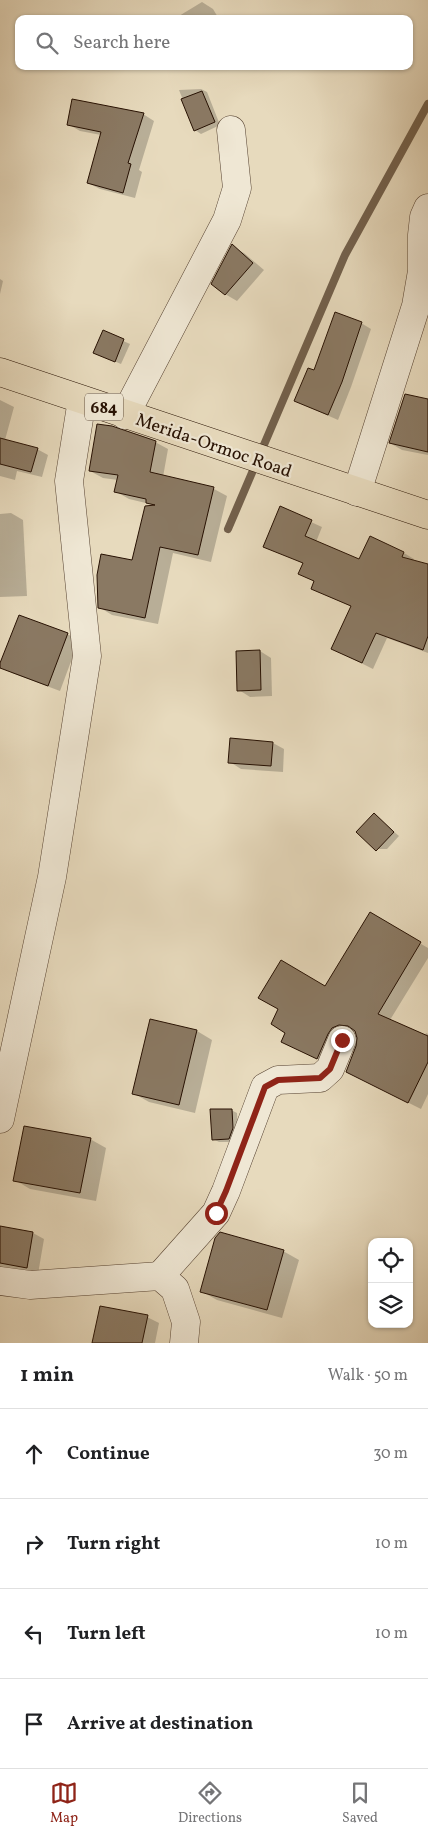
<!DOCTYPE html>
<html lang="en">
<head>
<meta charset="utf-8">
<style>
	:root { --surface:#fff; --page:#f6f6f6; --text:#202124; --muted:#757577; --line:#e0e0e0; --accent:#8f2418 }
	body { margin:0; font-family:Vollkorn,serif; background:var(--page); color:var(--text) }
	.controls { position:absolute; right:15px; bottom:15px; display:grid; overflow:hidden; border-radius:10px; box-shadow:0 1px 4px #0004 }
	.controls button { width:45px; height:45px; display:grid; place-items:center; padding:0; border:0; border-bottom:1px solid var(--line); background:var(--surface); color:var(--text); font:25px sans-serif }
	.stop { position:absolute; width:15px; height:15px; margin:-11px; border:4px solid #8f2418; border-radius:50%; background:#fff }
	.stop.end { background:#8f2418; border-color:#fff; box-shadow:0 1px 5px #0008 }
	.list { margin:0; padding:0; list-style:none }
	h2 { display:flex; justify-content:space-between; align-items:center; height:65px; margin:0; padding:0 20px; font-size:21px }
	h2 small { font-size:16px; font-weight:400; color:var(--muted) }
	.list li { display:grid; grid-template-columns:32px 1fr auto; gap:15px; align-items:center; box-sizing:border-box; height:90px; padding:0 20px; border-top:1px solid var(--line) }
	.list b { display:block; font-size:19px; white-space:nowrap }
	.list em { font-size:16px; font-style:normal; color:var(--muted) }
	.icon { flex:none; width:28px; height:28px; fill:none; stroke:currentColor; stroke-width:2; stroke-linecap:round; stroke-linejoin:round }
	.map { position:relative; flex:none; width:428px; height:1343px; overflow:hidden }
	.search { position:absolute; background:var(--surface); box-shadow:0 1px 4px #0004; left:15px; right:15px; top:15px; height:55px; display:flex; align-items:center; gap:12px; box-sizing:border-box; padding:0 18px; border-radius:10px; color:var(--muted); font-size:19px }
	.sheet { height:425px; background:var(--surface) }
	nav { display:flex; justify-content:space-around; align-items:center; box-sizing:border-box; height:70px; border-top:1px solid var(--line); background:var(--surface); font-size:14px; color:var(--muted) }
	nav a { display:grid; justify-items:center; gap:2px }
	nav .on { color:var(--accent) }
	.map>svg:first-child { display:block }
	.shadow { fill:#0003 }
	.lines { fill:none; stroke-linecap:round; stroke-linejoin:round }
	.stream { stroke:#72604c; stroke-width:8 }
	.building { fill:#8a7963; stroke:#261002 }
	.street-casing { stroke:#564231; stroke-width:29 }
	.highway-casing { stroke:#261002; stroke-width:29 }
	.street { stroke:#efe7d4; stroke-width:28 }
	.highway { stroke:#e7dabd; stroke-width:28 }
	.route { stroke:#8f2418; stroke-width:6 }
	.labels { text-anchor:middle; stroke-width:4.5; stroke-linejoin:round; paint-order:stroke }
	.shield { fill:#efe7d4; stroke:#625041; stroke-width:1 }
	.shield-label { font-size:16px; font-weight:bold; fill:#261002 }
	.street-label { font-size:18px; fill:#261002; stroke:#efe7d4 }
</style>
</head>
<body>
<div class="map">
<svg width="428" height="1343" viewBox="0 0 428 1343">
	<rect width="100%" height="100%" fill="#e7dabd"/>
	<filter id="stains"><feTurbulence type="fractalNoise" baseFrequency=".004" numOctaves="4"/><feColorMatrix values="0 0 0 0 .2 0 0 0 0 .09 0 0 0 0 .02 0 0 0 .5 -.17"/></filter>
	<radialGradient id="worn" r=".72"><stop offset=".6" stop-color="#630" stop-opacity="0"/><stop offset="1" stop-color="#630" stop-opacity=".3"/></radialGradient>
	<g class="shadow">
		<path d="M202 2 213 9 219 19H174Z"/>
		<path d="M201 89 207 92 220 125 201 134 195 130 179 90Z"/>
		<path d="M143 114 154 121 139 170 142 172 135 198 100 189 88 183 101 135 80 131 68 124Z"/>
		<path d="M232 246 244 253 264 270 237 301 225 294Z"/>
		<path d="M0 279 3 281 0 294Z"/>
		<path d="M361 323 371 329 351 387 338 420 295 401 315 372Z"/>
		<path d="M103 332 130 344 121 364 100 355Z"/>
		<path d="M0 400 14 407 5 440 37 449 48 455 42 477 17 471 15 480 0 476Z"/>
		<path d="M428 400V455L402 450 390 443Z"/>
		<path d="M155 442 168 449 163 477 214 489 227 496 211 562 173 553 158 624 112 615 99 607 132 562 155 506 150 504 129 499 115 491 118 480 103 478 90 471Z"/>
		<path d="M280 508 322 527 316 542 360 560 371 538 404 553 414 559 413 561 428 565V653L387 638 373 669 333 649 352 607 312 589 315 582 300 573 304 564 265 546Z"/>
		<path d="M11 513 23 520 27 596 0 597V514Z"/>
		<path d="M67 634 79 640 60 691 12 673 0 666Z"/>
		<path d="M260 651 271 658 272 696 250 697 239 690Z"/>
		<path d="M273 743 284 749 283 772 241 769 230 762Z"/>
		<path d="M374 815 399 836 387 849H378L372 846Z"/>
		<path d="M370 914 428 948V958L390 1020 425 1036 426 1033 428 1034V1094L421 1109 347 1072 359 1038 356 1032 353 1031 345 1035 330 1065 283 1042 325 988Z"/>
		<path d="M151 1020 197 1031 212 1040 195 1113 149 1102 133 1093Z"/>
		<path d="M231 1110 237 1113 238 1132 235 1142H219L213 1139Z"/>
		<path d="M90 1139 106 1148 96 1201 30 1189 15 1180Z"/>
		<path d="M0 1227 33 1233 44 1239 38 1274 0 1267Z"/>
		<path d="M283 1251 299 1260 282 1318 217 1300 201 1291Z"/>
		<path d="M147 1317 159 1323 155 1343H94Z"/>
	</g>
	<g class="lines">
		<path class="stream" d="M228 529 345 255 428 104"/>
	</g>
	<g class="building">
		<path d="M202 91 215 122 194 131 181 99Z"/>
		<path d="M72 99 144 113 128 163 131 164 123 193 87 183 101 132 67 125Z"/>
		<path d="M232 244 253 263 225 295 211 284Z"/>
		<path d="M335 312 362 322 342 382 328 415 294 401 308 368 314 370Z"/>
		<path d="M103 330 124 339 115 362 93 353Z"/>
		<path d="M405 394 428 399V452L389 443Z"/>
		<path d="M97 424 112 426 156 441 150 472 214 487 198 555 160 547 145 618 98 608 97 575 101 554 132 560 145 506 155 505 146 503V499L114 492 118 475 89 471Z"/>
		<path d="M0 438 38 448 31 472 0 464Z"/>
		<path d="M280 506 312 520 305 536 359 559 370 536 404 552 402 557 428 564V636L423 650 376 633 362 663 331 649 351 606 311 589 314 581 298 574 303 563 263 547Z"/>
		<path d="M19 615 68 633 48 686 0 668V663Z"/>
		<path d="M260 650 261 690 237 691 236 651Z"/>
		<path d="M230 738 273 742 271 766 228 763Z"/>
		<path d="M374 813 394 832 376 851 356 832Z"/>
		<path d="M370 912 421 942 378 1014 428 1036V1062L408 1103 346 1072 356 1046 357 1038 355 1031 348 1026 339 1025 332 1028 328 1034 317 1059 281 1042 285 1033 271 1024 278 1009 258 998 281 960 325 986Z"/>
		<path d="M150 1019 197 1030 179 1105 132 1094Z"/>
		<path d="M210 1109H232L233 1128 229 1139 212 1140Z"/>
		<path d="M24 1126 91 1138 80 1193 13 1181Z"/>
		<path d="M0 1226 33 1232 27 1268 0 1263Z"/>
		<path d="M220 1232 284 1250 267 1310 200 1292 215 1238Z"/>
		<path d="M100 1306 148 1315 142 1343H92Z"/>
	</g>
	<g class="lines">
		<g class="street-casing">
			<g id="street">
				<path d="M125 415 227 220 237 188 231 130"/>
				<path d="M357 492 416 306 422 271V235L424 217 428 208"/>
				<path d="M0 1119 52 877 87 656 69 481 82 400"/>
				<path d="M160 1276 216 1213 226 1191 265 1087 278 1080 320 1078 330 1069 342 1040"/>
				<path d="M0 1281 30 1285 160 1276 175 1289 186 1322 184 1343"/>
			</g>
		</g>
		<g class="highway-casing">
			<path id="highway" d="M0 372 428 515"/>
		</g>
		<use href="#street" class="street"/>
		<use href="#highway" class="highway"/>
	</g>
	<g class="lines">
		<path class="route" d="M216 1213 226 1191 265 1087 278 1080 320 1078 330 1069 342 1040"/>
	</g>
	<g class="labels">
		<rect class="shield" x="85" y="393.5" width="38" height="27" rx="4"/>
		<g class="shield-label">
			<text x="104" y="413">684</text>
		</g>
		<g class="street-label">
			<text transform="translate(214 445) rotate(19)" y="6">Merida-Ormoc Road</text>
		</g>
	</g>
	<rect width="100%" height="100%" filter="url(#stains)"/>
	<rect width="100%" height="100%" fill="url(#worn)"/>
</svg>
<div class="controls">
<button><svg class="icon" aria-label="locate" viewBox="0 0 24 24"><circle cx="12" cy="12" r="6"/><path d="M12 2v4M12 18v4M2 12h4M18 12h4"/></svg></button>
<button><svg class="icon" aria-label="layers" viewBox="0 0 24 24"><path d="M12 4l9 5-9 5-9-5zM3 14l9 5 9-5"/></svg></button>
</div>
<div class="stop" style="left:216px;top:1213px"></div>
<div class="stop end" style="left:342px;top:1040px"></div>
<div class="search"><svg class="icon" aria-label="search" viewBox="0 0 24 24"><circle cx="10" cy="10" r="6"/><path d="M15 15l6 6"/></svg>Search here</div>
</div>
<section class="sheet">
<h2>1 min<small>Walk · 50 m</small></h2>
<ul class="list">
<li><svg class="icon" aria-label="ahead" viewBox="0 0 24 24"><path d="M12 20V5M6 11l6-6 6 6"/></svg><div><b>Continue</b></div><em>30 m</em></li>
<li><svg class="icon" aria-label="right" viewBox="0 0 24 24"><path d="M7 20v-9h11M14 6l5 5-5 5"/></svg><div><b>Turn right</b></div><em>10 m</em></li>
<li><svg class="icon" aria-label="left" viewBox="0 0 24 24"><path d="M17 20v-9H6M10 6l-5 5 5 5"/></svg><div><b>Turn left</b></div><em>10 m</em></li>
<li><svg class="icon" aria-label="arrive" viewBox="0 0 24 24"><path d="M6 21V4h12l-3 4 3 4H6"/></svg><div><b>Arrive at destination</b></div></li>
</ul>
</section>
<nav>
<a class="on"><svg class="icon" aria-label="map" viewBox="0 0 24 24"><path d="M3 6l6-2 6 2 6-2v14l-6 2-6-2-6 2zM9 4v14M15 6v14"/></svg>Map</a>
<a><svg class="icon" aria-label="directions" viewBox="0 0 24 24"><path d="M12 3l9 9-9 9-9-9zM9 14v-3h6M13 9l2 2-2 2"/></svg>Directions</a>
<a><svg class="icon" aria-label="saved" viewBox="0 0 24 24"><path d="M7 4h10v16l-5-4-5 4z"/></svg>Saved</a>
</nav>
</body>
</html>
